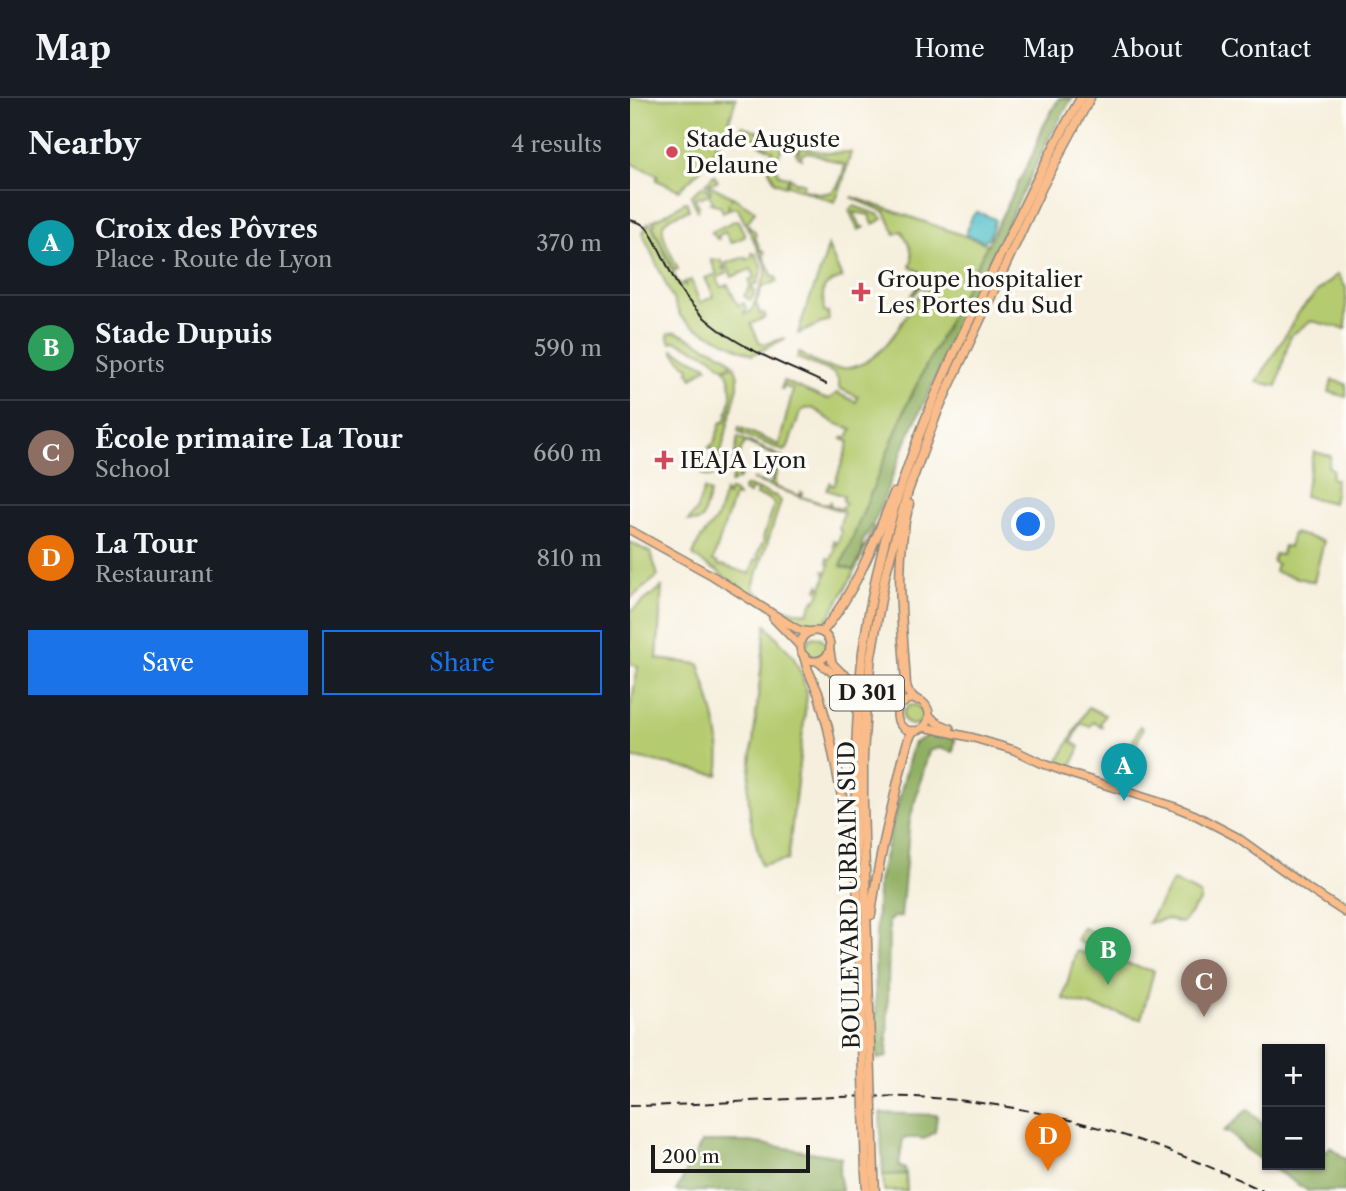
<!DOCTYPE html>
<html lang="en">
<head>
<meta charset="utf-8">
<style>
	:root { --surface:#171b24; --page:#242831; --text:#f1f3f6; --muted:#9ea1a6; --line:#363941; --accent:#1a73e8 }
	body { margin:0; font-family:"Libre Caslon Text",serif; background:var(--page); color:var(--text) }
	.controls { position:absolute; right:21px; bottom:21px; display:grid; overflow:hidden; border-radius:0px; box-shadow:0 2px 5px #0004 }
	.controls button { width:63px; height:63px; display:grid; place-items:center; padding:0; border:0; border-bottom:2px solid var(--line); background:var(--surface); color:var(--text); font:35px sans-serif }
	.scale { position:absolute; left:21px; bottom:18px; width:159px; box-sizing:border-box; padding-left:7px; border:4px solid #1c1c1c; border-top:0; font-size:19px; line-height:24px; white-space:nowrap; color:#1c1c1c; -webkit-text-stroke:5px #fdfcf7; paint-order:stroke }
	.you { position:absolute; left:399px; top:427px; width:24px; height:24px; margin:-18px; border:5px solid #fff; border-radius:50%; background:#1a73e8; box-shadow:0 0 0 10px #1a73e833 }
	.badge { display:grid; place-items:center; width:46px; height:46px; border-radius:50%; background:var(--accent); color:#fff; font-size:23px; font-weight:700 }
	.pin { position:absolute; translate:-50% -58px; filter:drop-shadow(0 2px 4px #0008) }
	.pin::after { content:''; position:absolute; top:37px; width:24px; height:21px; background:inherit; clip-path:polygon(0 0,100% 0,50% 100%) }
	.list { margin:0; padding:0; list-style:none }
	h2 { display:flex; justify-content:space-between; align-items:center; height:91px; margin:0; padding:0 28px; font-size:30px }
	h2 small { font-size:23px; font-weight:400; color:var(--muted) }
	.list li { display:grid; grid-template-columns:46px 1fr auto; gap:21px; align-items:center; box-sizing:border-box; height:105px; padding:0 28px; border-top:2px solid var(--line) }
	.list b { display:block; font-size:26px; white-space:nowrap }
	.list p { margin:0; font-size:23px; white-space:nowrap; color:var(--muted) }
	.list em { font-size:23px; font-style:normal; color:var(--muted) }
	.actions { display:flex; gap:14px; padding:21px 28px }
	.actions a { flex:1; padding:16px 0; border:2px solid var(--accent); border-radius:0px; text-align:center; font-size:24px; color:var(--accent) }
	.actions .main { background:var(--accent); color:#fff }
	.map { position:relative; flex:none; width:716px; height:1093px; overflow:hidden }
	header { display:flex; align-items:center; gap:42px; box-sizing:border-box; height:98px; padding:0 35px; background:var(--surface); border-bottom:2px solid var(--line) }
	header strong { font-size:33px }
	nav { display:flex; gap:38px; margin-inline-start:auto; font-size:24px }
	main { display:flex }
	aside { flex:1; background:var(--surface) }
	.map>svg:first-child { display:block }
	.green { fill:#b5cb6f; stroke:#687446; stroke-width:2 }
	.forest { fill:#90af62; stroke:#56663f; stroke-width:2 }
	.water { fill:#52c0c9; stroke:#376e72; stroke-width:2 }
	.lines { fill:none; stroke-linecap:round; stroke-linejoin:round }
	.primary-casing { stroke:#89867c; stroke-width:10 }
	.highway-casing { stroke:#89867c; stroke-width:11 }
	.primary { stroke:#f9bc8a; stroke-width:7 }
	.highway { stroke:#f9bc8a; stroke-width:8 }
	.tram { stroke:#1c1c1c; stroke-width:2 }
	.rail { stroke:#1c1c1c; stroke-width:2; stroke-dasharray:10 5; stroke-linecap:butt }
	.primary-bridge-casing { stroke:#89867c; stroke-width:10; stroke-linecap:butt }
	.highway-bridge-casing { stroke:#89867c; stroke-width:11; stroke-linecap:butt }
	.primary-bridge { stroke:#f9bc8a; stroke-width:7 }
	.highway-bridge { stroke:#f9bc8a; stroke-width:8 }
	.poi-dot { fill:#d1495b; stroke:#fdfcf7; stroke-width:2.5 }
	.labels { text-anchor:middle; stroke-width:7; stroke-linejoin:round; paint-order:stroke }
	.shield { fill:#fdfcf7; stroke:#605f5e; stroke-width:2 }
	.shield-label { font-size:21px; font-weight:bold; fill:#1c1c1c }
	.poi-label { font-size:23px; fill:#1c1c1c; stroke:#fdfcf7; text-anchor:start }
	.street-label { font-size:23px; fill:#1c1c1c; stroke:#fdfcf7 }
</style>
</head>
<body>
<header>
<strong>Map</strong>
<nav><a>Home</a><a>Map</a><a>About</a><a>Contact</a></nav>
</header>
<main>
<aside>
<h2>Nearby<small>4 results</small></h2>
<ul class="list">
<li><span class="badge" style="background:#0f9aa8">A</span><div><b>Croix des Pôvres</b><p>Place · Route de Lyon</p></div><em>370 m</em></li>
<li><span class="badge" style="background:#2e9e5b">B</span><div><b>Stade Dupuis</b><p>Sports</p></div><em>590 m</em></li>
<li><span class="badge" style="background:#8d6e63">C</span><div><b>École primaire La Tour</b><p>School</p></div><em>660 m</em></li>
<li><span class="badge" style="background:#e8710a">D</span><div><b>La Tour</b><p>Restaurant</p></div><em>810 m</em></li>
</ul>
<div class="actions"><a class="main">Save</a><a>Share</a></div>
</aside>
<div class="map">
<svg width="716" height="1093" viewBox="0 0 716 1093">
	<rect width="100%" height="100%" fill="#fdfcf7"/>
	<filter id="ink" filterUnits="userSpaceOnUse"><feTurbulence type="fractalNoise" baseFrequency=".0143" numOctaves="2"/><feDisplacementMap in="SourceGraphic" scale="14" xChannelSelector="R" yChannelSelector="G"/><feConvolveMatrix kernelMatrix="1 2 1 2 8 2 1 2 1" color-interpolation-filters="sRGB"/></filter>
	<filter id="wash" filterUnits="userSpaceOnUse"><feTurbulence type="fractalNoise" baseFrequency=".00686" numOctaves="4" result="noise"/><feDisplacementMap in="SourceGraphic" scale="28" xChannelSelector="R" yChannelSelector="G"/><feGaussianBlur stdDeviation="1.57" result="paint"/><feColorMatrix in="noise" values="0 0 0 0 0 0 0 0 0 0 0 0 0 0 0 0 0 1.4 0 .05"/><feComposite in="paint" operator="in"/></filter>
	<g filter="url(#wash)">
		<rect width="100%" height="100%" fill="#f6efdd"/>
		<g class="green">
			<path d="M0 0H106C96 39 80 66 49 92L26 82 28 77 0 65Z"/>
			<path d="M112 28 155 43C151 55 142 63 149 77L159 79 155 88 145 84 137 68 143 53 129 46V42L114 34 109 36Z"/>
			<path d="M169 48 168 56 171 49 196 55 221 54 213 84 205 104 157 87 160 79 166 85 167 84 173 85 174 86 172 91C201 100 208 97 215 67L182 55 177 54 171 57 172 61C166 58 165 56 166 49Z"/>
			<path d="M84 77 88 83 80 85V87L102 99 101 102 103 99 125 113 116 127 107 109 99 111V104L98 112 93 114 90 108 81 105 83 104 79 96 70 100 69 98 65 100 69 108 67 109 68 114 61 98 72 88 77 91 79 95 81 94 79 89 75 86Z"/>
			<path d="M223 99 358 146 278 304 253 370 211 467 224 471 244 429H246C230 462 216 494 195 524L180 528 165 526 88 474V473L86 471 85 472C78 468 67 462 63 457L69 443 87 420 95 394 97 398 100 392C105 393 106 394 108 399L104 398 83 463 88 465V467L91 468 92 467 120 476 125 461 128 462 129 459 127 457 134 442 133 440 144 407 143 404 138 400 126 397 127 392 121 390 119 396 113 393 114 388H118L146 398 151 403 123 489 124 492C138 503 160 517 178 514L184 502 185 503 190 495 187 491 189 487 192 491 196 477 194 473 197 474 200 466 197 465 198 460 201 462 205 452 203 447 204 443 207 447 211 435 209 429 214 414 123 382V381L140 387 148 359 116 344 111 351 109 363H106L102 373 112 377 109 378 110 380 101 385 103 377 101 376 108 339 152 359 145 380V389L170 398 171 394 173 395 172 399 198 407 200 404 201 408 211 411 216 405 213 403 214 398 197 392 200 385 201 387 204 388 219 344 212 341 214 339H218L222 331C215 329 207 327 200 322 190 316 181 303 170 315L157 351 154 353 112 336 113 333 111 335 108 333 109 329 149 347 163 292 154 288 153 291H151L154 283 193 300 199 301 207 295 226 304 228 299 209 290V283L204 275 167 260 169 254C179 262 191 268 203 270 248 276 269 228 289 197L295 198 298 194V190L294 191 292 187 284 197H282L290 185 286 182 290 174 280 169C286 156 278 145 272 133L265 136 255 114 222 100Z"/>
			<path d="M55 104H57L59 112C52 115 39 118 34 125 28 134 44 161 48 171L44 173 24 130H23L48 185 50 187 53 185 55 188 56 187 55 184 61 182 70 205 84 198 75 180 87 176 81 162H91L95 169 91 171H95L97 175 87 180 91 189 98 187 108 208 114 205 117 212 114 213V216L121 214 136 175V169L117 128 119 127 122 132H124L126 136 124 137 131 153 133 152 135 155 133 157 143 179H146L147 183 131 190 126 205 130 216 134 215 136 219 121 226 129 244 136 246 154 240 155 241 122 257 62 228 51 219 12 134 14 133 18 125 24 128 25 125 22 123 33 118Z"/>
			<path d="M224 108 250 117 253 121 243 126 239 117 224 114 231 129H235L228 132 219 112Z"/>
			<path d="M106 122 108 123 115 137 114 139 101 145 95 134 88 138 89 141H87L81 134Z"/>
			<path d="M198 148 212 180C188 188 193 191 194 214H198L199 222 168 236C175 207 191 178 198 148Z"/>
			<path d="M122 155 126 156 132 171 127 187 124 186 122 191 125 193 122 200 120 202 114 198 120 189 119 182 125 179 121 171 102 179 96 165 115 159 117 162 122 159Z"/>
			<path d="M708 176 716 190V231L681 223 660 238 647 288 627 284 669 214 687 194Z"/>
			<path d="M46 234 90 255 96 258 102 265 94 270 80 258 45 243 41 245 38 241V236Z"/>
			<path d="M43 252 77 268V269L62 280 58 273 59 269 54 267C52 261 44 258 43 252Z"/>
			<path d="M104 267 108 278V288L85 377 80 379 73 377 71 372 76 371 82 351H78L79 349 84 345 91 324H95C100 306 106 290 95 271Z"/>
			<path d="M702 282 716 286V299L699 294Z"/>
			<path d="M684 354 701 358 698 369 703 371 701 380 706 382 704 390 706 391 703 405 674 398Z"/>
			<path d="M74 391 80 395 72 421 68 424 58 423 66 413Z"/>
			<path d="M663 435 694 443 684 484 645 474 647 466 643 464 645 456 651 457 654 448 659 449Z"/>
			<path d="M0 444 21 455 28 478 0 501Z"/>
			<path d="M32 489 27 561 69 566C79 601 95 640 88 677L0 659V611L8 569 0 566V514Z"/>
			<path d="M136 527 163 558 172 577 177 597 158 762 131 767 120 718 118 691Z"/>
			<circle cx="186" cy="549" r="10"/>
			<circle cx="283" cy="617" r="10"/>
			<path d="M458 609 475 617 470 626 473 629 463 624 460 629 451 625 442 644 450 649 441 669 428 664Z"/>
			<path d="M510 628 513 631 492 680 482 683 488 673 487 666 494 665 495 662 492 660 498 648 500 649Z"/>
			<path d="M543 783 570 796 571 802 552 825 537 821 518 825Z"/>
			<path d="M453 829 474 841 467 854 446 842Z"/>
			<path d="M446 853 524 873 511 921 433 901Z"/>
			<path d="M276 1076 277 1093H254L253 1077Z"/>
		</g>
		<g class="forest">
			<path d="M429 0H442L419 40 322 241 300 293 279 336 246 420 232 445V455L224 472 211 468 278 304 402 58 413 29Z"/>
			<path d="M303 635 317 638 325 642 323 654 309 650 299 653 280 721 271 819H264L259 823 257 959 247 961 245 865 248 784 282 650 284 645Z"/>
			<path d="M618 1011 637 1031V1066L618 1053 600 1035 593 1034Z"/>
			<path d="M250 1015 307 1017 305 1034 294 1041 289 1040H273L269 1068 275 1071 276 1076 253 1077Z"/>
			<path d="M72 1044H120L211 1059 209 1075 212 1093H46Z"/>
			<path d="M700 1049 716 1061V1093H678L638 1067H690V1051L695 1055Z"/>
		</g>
		<path class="water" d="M347 114 363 120 365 122 359 139 354 143 338 138 336 136 342 118Z"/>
	</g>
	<g filter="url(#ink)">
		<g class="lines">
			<g class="primary-casing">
				<g id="primary">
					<path d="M0 432 83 478 162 528 169 532 180 534"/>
					<path d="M143 520 170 548"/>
					<circle cx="185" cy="548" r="15"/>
					<path d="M200 553 202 565 212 575"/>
					<path d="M188 564 211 581"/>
					<path d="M256 601 274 605"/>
					<circle cx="283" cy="617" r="16"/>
					<path d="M299 617 306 624 320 630"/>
					<path d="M294 629 344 640 384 652 411 665 444 677 545 709 565 717 607 739 682 793 716 815"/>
				</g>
			</g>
			<g class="highway-casing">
				<g id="highway">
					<path d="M279 406C263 465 273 527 276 587L278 594 286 602"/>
					<path d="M192 534C223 498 247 440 264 395"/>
					<path d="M174 558 178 572 189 597 198 630 222 748"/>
					<path d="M241 817C248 761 263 707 275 653L279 640 283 633"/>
					<path d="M240 945 233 704V659L236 609 241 558 255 478 278 393 308 312 412 89 460 0"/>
					<path d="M232 946C231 891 229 836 227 782 225 706 224 630 233 554 242 486 259 418 283 354 305 293 334 234 362 175 390 116 418 56 451 0"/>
					<path d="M236 1075 237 1093"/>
					<path d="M244 1076 245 1093"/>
				</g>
			</g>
			<use href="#primary" class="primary"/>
			<use href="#highway" class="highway"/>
			<path class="tram" d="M0 122 10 125 17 130C32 151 39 177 54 197 88 244 146 262 196 286"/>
			<path class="rail" d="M0 1008C101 1007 202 994 303 1000 418 1008 529 1043 633 1093"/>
			<g class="primary-bridge-casing">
				<g id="primary-bridge">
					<path d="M212 575 256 601"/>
					<path d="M211 581 255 607"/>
				</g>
			</g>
			<g class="highway-bridge-casing">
				<g id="highway-bridge">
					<path d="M240 945 244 1076"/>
					<path d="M232 946 236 1075"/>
				</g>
			</g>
			<use href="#primary-bridge" class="primary-bridge"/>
			<use href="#highway-bridge" class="highway-bridge"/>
		</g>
	</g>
	<g class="poi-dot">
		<circle cx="42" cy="54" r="7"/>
		<path d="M227.5 183.5h7v7h7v7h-7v7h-7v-7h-7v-7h7z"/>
		<path d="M30.5 351.5h7v7h7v7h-7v7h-7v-7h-7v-7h7z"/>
	</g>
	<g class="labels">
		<rect class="shield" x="200" y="577.5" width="74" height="35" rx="5"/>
		<g class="shield-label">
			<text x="237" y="602">D 301</text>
		</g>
		<g class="poi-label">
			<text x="56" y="49">Stade Auguste<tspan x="56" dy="26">Delaune</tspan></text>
			<text x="247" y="189">Groupe hospitalier<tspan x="247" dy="26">Les Portes du Sud</tspan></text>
			<text x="50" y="370">IEAJA Lyon</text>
		</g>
		<g class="street-label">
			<text transform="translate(219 797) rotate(-91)" y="8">BOULEVARD URBAIN SUD</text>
		</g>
	</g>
</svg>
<div class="controls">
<button>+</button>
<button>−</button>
</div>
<div class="scale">200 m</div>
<div class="you"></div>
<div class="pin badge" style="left:494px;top:703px;background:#0f9aa8">A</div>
<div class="pin badge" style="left:478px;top:887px;background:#2e9e5b">B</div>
<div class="pin badge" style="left:574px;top:919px;background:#8d6e63">C</div>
<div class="pin badge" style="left:418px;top:1073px;background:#e8710a">D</div>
</div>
</main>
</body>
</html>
